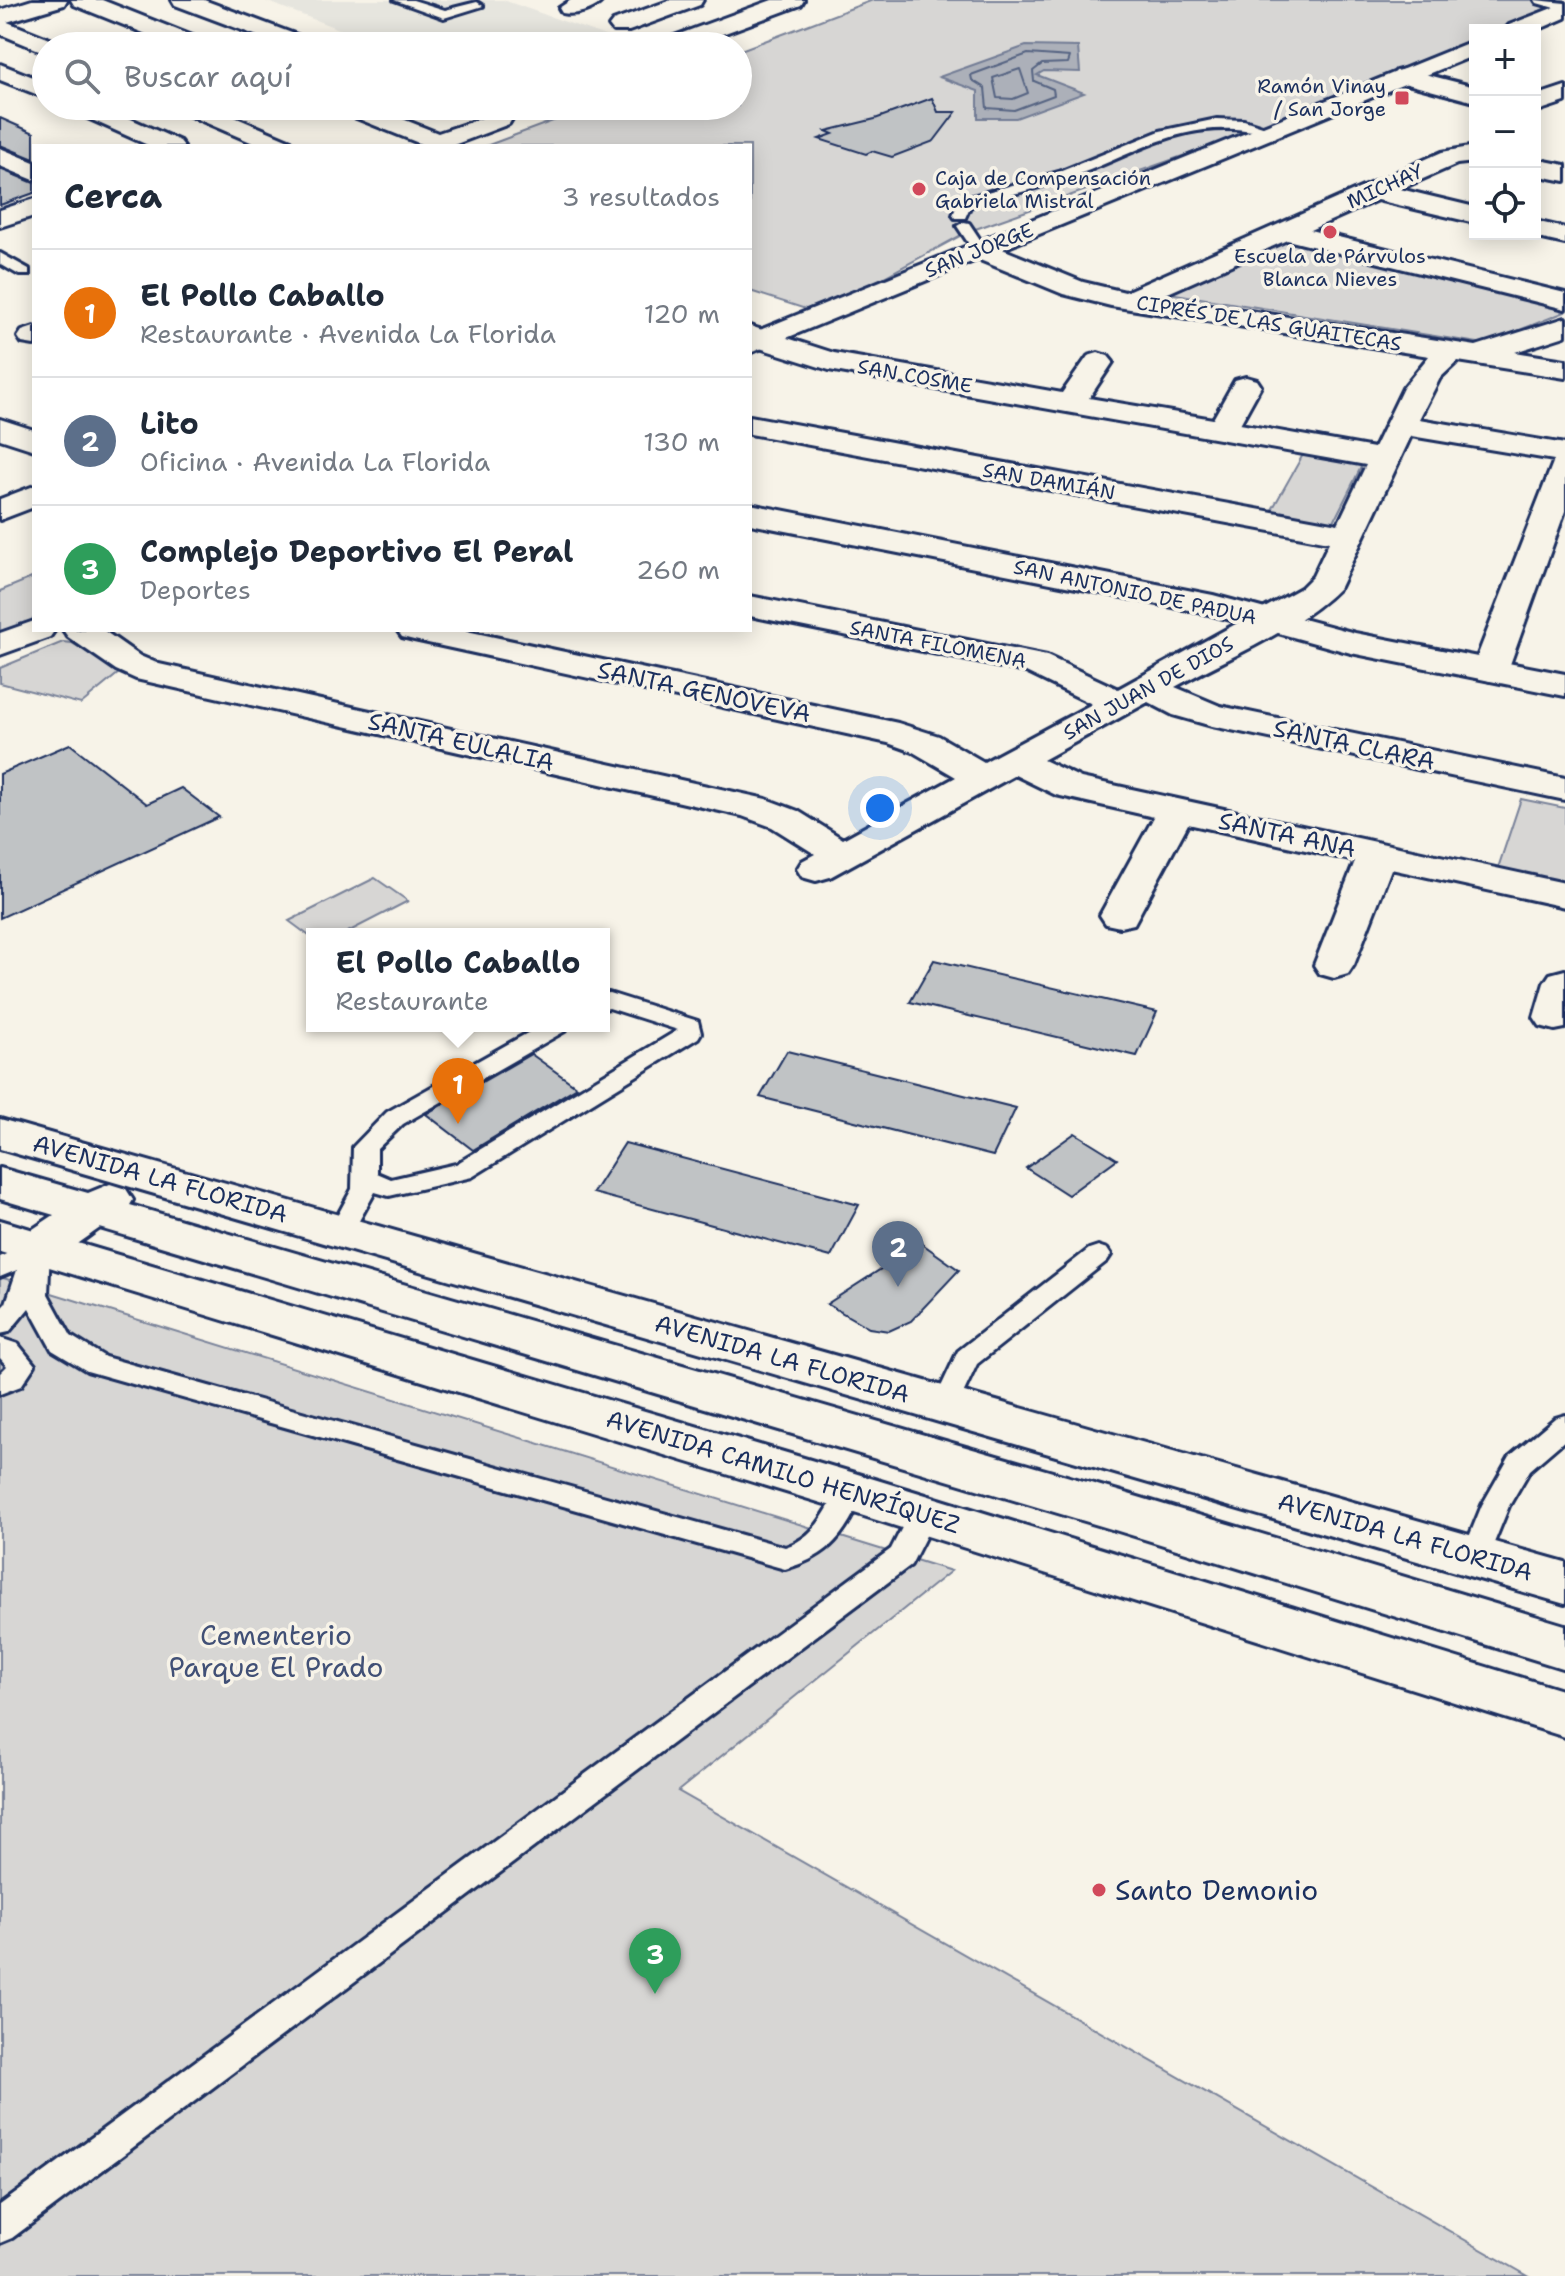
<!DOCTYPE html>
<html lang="es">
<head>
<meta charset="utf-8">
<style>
	:root { --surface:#fff; --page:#f2f2f3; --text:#1f2937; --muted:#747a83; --line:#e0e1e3; --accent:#b45309 }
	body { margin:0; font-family:"Shantell Sans",sans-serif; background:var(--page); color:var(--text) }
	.controls { position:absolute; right:24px; top:24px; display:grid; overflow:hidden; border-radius:0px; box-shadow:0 4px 20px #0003 }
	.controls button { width:72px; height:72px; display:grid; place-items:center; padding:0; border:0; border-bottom:2px solid var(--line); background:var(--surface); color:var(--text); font:40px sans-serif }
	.you { position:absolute; left:880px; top:808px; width:28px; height:28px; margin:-20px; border:6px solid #fff; border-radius:50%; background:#1a73e8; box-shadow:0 0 0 12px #1a73e833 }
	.badge { display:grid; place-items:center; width:52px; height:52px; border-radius:50%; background:var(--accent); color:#fff; font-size:26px; font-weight:700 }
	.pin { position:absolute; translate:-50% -66px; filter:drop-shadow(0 2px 4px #0008) }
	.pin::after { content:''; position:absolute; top:42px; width:28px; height:24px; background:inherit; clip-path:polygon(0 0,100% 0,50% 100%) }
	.popup { position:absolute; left:306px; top:928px; width:304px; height:104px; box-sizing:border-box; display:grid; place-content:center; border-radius:0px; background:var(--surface); filter:drop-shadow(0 2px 6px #0005); font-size:26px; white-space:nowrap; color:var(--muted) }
	.popup b { font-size:30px; color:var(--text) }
	.popup::after { content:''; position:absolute; left:50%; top:100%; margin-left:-16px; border:16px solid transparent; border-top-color:var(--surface) }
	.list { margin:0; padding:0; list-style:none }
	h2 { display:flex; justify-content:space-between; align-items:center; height:104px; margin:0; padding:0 32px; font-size:34px }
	h2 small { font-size:26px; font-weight:400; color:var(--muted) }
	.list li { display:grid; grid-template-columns:52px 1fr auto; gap:24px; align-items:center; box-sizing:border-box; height:128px; padding:0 32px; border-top:2px solid var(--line) }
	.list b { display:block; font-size:30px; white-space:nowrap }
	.list p { margin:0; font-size:26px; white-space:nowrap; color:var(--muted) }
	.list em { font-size:26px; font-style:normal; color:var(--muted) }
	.icon { flex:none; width:44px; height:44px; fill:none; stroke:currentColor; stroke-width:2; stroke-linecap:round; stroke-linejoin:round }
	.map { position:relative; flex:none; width:1565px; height:2276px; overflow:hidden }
	.search { position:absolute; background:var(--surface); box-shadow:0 4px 20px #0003; left:32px; top:32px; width:720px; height:88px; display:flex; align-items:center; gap:20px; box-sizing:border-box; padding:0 28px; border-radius:44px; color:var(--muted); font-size:30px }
	.panel { position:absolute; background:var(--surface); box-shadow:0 4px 20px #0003; left:32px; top:144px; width:720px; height:488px; border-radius:0px }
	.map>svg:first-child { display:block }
	.built { fill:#e6e5de }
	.green { fill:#d7d6d4; stroke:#798299; stroke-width:2 }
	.water { fill:#acb0b9; stroke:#727c95; stroke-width:2 }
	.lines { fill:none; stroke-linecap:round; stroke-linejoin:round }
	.shore { stroke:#556382; stroke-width:2 }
	.building { fill:#c0c3c5; stroke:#1b2f5e; stroke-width:2 }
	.lane-casing { stroke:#1b2f5e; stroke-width:6 }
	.street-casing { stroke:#1b2f5e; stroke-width:6 }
	.secondary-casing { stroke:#1b2f5e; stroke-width:6 }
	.primary-casing { stroke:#1b2f5e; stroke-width:6 }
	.lane { fill:#f7f3e8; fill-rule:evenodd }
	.street { fill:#f7f3e8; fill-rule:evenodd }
	.secondary { fill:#f7f3e8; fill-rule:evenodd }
	.primary { fill:#f7f3e8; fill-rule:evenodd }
	.poi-dot { fill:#d1495b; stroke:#f7f3e8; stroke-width:3 }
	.labels { text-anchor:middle; stroke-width:7; stroke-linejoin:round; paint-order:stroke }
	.far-poi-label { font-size:20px; fill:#1b2f5e; stroke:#f7f3e8; text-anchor:end }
	.far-street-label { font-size:20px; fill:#1b2f5e; stroke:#f7f3e8 }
	.street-label { font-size:24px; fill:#1b2f5e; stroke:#f7f3e8 }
	.near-park-label { font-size:28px; fill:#415076; stroke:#f7f3e8 }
	.near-poi-label { font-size:28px; fill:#1b2f5e; stroke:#f7f3e8; text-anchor:start }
</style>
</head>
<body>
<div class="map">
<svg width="1565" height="2276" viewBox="0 0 1565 2276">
	<rect width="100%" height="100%" fill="#f7f3e8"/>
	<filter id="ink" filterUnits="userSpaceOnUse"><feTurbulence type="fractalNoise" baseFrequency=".0125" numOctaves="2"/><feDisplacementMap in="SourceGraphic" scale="16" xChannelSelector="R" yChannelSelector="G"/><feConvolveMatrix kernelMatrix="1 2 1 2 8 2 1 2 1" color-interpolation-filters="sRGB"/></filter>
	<g filter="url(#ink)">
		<path class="built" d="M263 0H503L634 46H383Z"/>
		<g class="green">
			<path d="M873 0H1565L1497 30H1475V39L1262 128 967 232 818 313 750 291V146H486L593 106H738V51Z"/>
			<path d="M1288 237 1565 306V312L1484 344 1169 293Z"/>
			<path d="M1305 451 1364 461 1331 527 1269 515Z"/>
			<path d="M34 577V622L0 636V591Z"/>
			<path d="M63 642 72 643 120 672 81 704 0 683V668Z"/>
			<path d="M1521 799 1565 808V886L1497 871Z"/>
			<path d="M375 878 408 901 344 934H312V938L289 921Z"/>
			<path d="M0 1277 951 1571 678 1791 1528 2276H0Z"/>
		</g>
		<path class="water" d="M1026 46 1078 47 1080 72 1044 71 1037 75 1084 93 1016 118H978V91L939 77Z"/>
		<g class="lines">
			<g class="shore">
				<path d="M1028 54 1070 57 1068 63 1042 64 1033 71 1034 81 1053 89 1054 95 1014 110 987 108 985 88 972 80 971 75Z"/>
				<path d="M1020 69 1028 93 1013 99 997 98 993 78Z"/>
			</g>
		</g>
		<g class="building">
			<path d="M932 98 938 112H956L934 141 892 157 872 151 866 154 819 139 833 134 826 131 875 119Z"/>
			<path d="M0 118 34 133V159L0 145Z"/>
			<path d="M0 169 34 183V193L0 205Z"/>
			<path d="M70 744 147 804 181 788 219 817 0 918V774Z"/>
			<path d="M934 960 1157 1012 1137 1056 910 1002Z"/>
			<path d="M787 1051 1016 1108 993 1156 760 1097Z"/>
			<path d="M531 1054 577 1087 473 1150 426 1114Z"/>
			<path d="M1075 1133 1117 1159 1068 1195 1026 1168Z"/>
			<path d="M625 1143 859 1205 831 1257 593 1193Z"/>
			<path d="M921 1243 959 1270 911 1321 889 1331 869 1328 827 1304Z"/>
		</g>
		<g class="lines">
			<g class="lane-casing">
				<g id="lane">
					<path d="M394 0H413L445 10 477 2 483 6 444 18Z"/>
					<path d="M1535 0 1565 3V11L1537 3Z"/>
					<path d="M1217 119 1244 120 1278 131 1271 135C1188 114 1144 151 1069 178 1040 188 1009 195 979 203L970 207 965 218H955L953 215 958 202 969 197 1059 172 1160 131Z"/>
					<path d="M964 222 969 223 987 250 985 253H975L957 226Z"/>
					<path d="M0 253 29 269V275H19L0 264Z"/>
					<path d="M609 993 698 1021 701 1033 698 1038 472 1177 389 1196 375 1192 350 1237 341 1240 332 1237 329 1231 352 1189 353 1147 387 1112 540 1026H568L565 1031 403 1124 377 1149V1173L391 1179 456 1164 678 1030 609 1008 604 1009V994Z"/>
					<path d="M37 1239 46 1242 50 1248 48 1294 71 1336 105 1357 785 1547C815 1538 827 1510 841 1484L851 1481 861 1484 865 1492C843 1535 833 1555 785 1569L87 1371 52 1350 29 1308 9 1332 0 1334V1309L6 1303 17 1270 0 1277V1257Z"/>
					<path d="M1098 1246 1107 1249 1111 1255 1107 1261 977 1364 954 1413 945 1416 936 1413 932 1406 958 1351 1089 1249Z"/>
					<path d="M0 1338 18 1344 35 1365 21 1386 0 1394V1373L7 1366 0 1358Z"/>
					<path d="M1565 1415V1440L1530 1470 1509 1506 1485 1565 1475 1568 1465 1565 1461 1557 1482 1505 1510 1456 1555 1418Z"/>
					<path d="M923 1503 933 1506 937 1514 911 1565 12 2238 0 2243V2205L891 1549 913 1506Z"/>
				</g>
			</g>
			<g class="street-casing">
				<g id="street">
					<path d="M71 0H102L205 41 209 46H176L74 5Z"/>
					<path d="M172 0H204L313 41 317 46H284L175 5Z"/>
					<path d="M571 0H603C595 10 575 16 562 13L559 8Z"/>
					<path d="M671 0H703L700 5 629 31H613L609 26 613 21Z"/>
					<path d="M772 0H804L801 5 690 46 662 44 666 39Z"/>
					<path d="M0 19 55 41 59 46H46V53L0 34Z"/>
					<path d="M0 64 46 82V98L0 80Z"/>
					<path d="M1405 69 1475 87V102L1396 81 1393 76 1396 71Z"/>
					<path d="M1565 86V102L1535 112V96Z"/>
					<path d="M69 106H102L180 141 184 146H150L72 111Z"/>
					<path d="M176 106H209L291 141 295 146H260L179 111Z"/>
					<path d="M336 106H370L438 133 500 112 509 114 512 119 509 124 451 146H426L339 111Z"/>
					<path d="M1475 146V162L1457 164 1400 189 1475 207V223L1377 200 1310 230 1565 293V309L1287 240 1159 297 1476 346 1565 318V336L1515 352 1565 360V378L1458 361 1440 378 1419 419 1565 444V511L1508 670 1502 677 1490 681 1478 677 1472 670 1554 460 1411 436 1340 587C1298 630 1227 658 1175 687L1220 706 1565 778V800L1212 726 1173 715 1148 702 1043 760 1081 778 1565 883V907L1391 869 1354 965 1348 974 1334 978 1320 974 1314 965 1355 861 1188 824 1134 924 1120 927 1106 924 1100 915 1154 817 1056 795 1015 775 830 877 816 881 802 877 797 869 802 861 815 854 772 827 742 816 136 679 116 670 68 637 63 630H103L140 656 159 664 766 799 798 811 843 839 956 777 913 752 888 743 414 640 402 637 397 630H462L898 723 939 736 984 762 1092 704 1026 672 750 616V596L1047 656 1118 689 1301 588 1313 576 1329 542 750 434V416L1338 524 1366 465 829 370 750 345V326L834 353 1062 393 1088 356 1098 353 1108 356 1113 362 1089 398 1213 419 1235 380 1246 377 1257 380 1261 386 1240 424 1374 448 1403 388 1429 356 1111 306 1063 294 970 256 966 250 970 244 980 242 990 244 1083 282 1125 292 1442 152Z"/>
					<path d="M0 148 34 162V180L0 166Z"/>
					<path d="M1535 159 1565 165V181L1535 175Z"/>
					<path d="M34 199V216L0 227V210Z"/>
					<path d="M1535 221 1565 228V244L1525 235 1535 234Z"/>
					<path d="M34 327V345L22 343 18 337 22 331Z"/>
					<path d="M0 419 34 430V450L0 439Z"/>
					<path d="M34 486V507L0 520V499Z"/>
					<path d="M1565 970V1028L1555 1030 1540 1026 1534 1017 1544 983 1550 974Z"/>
				</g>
			</g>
			<g class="secondary-casing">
				<g id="secondary">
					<path d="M32 0H67L64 5 0 24V10Z"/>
					<path d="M1565 3V18L1535 31 1505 30 1509 25Z"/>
					<path d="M1475 40V55L750 353V334Z"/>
					<path d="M750 504 1213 595 1355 633 1565 674V696L1351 653 1209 614 750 524Z"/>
					<path d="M34 621V630H55L50 637 0 655V633Z"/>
					<path d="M0 1220 851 1472 1565 1691V1737L851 1512 0 1252Z"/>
				</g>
			</g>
			<g class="primary-casing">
				<g id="primary">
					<path d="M0 1119 1565 1562V1604L0 1149Z"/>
					<path d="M0 1168 88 1193 110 1184 126 1189 133 1200 130 1205 1118 1491 1565 1625V1669L1118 1531 100 1228C75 1245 52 1268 21 1259L14 1248 21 1237 54 1215 0 1199Z"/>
				</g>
			</g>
			<use href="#lane" class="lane"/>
			<use href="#street" class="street"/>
			<use href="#secondary" class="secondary"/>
			<use href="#primary" class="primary"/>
		</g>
	</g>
	<g class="poi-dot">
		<rect x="1394" y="90" width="16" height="16" rx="4"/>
		<circle cx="919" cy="189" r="8"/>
		<circle cx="1330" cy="232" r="8"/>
		<circle cx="1099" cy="1890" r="8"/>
	</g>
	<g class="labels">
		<g class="far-poi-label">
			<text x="1386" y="93">Ramón Vinay<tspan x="1386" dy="23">/ San Jorge</tspan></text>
			<text x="935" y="185" text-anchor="start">Caja de Compensación<tspan x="935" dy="23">Gabriela Mistral</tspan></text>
			<text x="1330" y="263" text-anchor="middle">Escuela de Párvulos<tspan x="1330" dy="23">Blanca Nieves</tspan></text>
		</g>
		<g class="far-street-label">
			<text transform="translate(1385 186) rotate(-24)" y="7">MICHAY</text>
			<text transform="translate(979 250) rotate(-22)" y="7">SAN JORGE</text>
			<text transform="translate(1269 323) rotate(9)" y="7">CIPRÉS DE LAS GUAITECAS</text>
			<text transform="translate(915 376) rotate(10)" y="7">SAN COSME</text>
			<text transform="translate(1049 481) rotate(10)" y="7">SAN DAMIÁN</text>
			<text transform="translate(1135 592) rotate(12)" y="7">SAN ANTONIO DE PADUA</text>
			<text transform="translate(938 644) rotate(11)" y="7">SANTA FILOMENA</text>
			<text transform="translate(1148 688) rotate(-29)" y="7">SAN JUAN DE DIOS</text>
		</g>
		<g class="street-label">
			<text transform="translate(704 692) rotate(12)" y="8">SANTA GENOVEVA</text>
			<text transform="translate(461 742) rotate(13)" y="8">SANTA EULALIA</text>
			<text transform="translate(1354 745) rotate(12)" y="8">SANTA CLARA</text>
			<text transform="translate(1287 835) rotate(12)" y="8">SANTA ANA</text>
			<text transform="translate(160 1179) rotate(16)" y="8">AVENIDA LA FLORIDA</text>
			<text transform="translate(782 1359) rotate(16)" y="8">AVENIDA LA FLORIDA</text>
			<text transform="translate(783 1472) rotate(17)" y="8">AVENIDA CAMILO HENRÍQUEZ</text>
			<text transform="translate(1405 1537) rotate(16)" y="8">AVENIDA LA FLORIDA</text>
		</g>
		<g class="near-park-label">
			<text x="276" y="1645">Cementerio<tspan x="276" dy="32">Parque El Prado</tspan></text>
		</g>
		<g class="near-poi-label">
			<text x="1115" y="1900">Santo Demonio</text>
		</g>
	</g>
</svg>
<div class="controls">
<button>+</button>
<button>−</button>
<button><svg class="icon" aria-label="locate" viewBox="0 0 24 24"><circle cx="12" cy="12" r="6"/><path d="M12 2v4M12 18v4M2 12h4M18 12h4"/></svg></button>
</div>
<div class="you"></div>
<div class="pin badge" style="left:458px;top:1124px;background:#e8710a">1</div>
<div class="popup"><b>El Pollo Caballo</b>Restaurante</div>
<div class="pin badge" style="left:898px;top:1287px;background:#5c6f8a">2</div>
<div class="pin badge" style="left:655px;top:1994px;background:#2e9e5b">3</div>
<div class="search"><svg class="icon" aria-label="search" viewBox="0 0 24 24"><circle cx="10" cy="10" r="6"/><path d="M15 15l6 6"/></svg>Buscar aquí</div>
<section class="panel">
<h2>Cerca<small>3 resultados</small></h2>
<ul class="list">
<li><span class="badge" style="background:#e8710a">1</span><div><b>El Pollo Caballo</b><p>Restaurante · Avenida La Florida</p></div><em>120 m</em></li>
<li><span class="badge" style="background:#5c6f8a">2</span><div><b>Lito</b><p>Oficina · Avenida La Florida</p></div><em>130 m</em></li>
<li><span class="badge" style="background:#2e9e5b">3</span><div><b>Complejo Deportivo El Peral</b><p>Deportes</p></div><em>260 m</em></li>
</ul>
</section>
</div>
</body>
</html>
